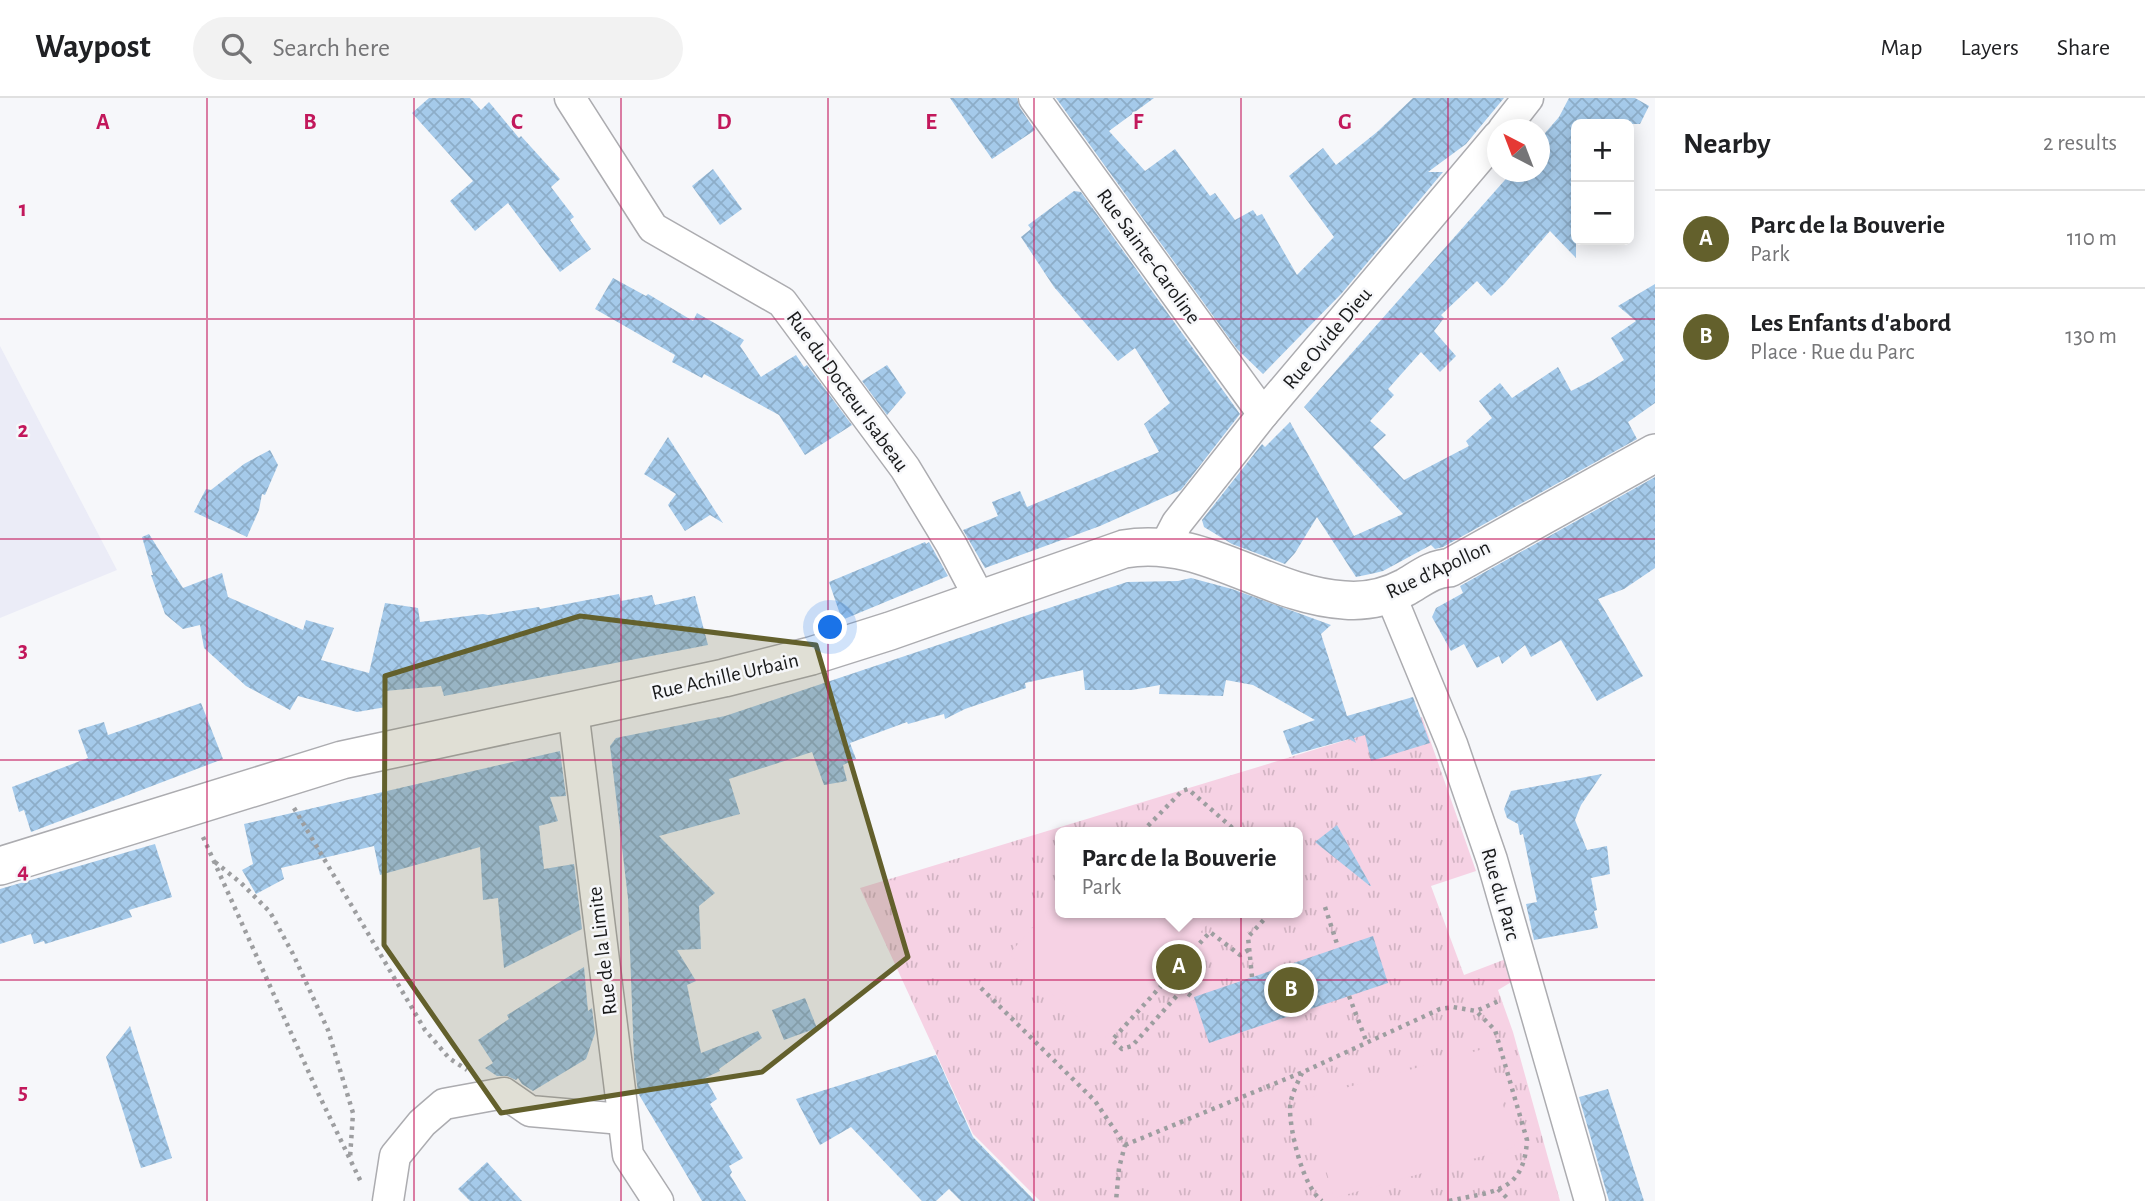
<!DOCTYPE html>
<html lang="en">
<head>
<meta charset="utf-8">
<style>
	:root { --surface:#fff; --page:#f2f2f2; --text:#202124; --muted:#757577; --line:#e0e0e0; --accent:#63602c }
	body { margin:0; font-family:"Alegreya Sans",sans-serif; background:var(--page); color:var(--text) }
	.controls { position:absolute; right:21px; top:21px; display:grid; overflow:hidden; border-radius:10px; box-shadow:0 4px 18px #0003 }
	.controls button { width:63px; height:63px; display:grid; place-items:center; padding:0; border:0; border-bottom:2px solid var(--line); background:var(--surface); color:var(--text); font:35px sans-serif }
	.compass { position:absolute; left:1487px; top:21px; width:63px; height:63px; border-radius:50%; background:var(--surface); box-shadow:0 4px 18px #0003; rotate:318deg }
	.you { position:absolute; left:831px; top:530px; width:24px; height:24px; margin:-18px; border:5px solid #fff; border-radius:50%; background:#1a73e8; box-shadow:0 0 0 10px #1a73e833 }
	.badge { display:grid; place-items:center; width:46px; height:46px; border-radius:50%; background:var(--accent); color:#fff; font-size:23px; font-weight:700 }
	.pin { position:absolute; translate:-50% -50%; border:4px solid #fff; box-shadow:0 2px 7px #0006 }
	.popup { position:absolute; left:1055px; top:729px; width:248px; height:91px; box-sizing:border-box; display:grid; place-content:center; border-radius:10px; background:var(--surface); filter:drop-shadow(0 2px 5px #0005); font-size:23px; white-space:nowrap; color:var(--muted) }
	.popup b { font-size:26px; color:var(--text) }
	.popup::after { content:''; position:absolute; left:50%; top:100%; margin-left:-14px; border:14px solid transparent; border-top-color:var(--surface) }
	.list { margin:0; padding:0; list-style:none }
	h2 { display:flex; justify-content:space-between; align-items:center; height:91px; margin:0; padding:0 28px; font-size:30px }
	h2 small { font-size:23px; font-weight:400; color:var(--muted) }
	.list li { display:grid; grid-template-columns:46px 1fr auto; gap:21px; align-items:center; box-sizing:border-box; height:98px; padding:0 28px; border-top:2px solid var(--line) }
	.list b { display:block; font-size:26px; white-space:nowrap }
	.list p { margin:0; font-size:23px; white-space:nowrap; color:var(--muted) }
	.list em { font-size:23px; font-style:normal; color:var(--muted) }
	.icon { flex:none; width:38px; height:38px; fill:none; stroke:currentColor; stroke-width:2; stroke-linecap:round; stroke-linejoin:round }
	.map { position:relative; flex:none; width:1655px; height:1103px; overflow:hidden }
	header { display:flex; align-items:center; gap:42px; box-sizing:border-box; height:98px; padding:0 35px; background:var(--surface); border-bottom:2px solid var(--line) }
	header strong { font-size:33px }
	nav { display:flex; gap:38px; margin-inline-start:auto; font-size:24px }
	.search { width:490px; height:63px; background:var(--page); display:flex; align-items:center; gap:18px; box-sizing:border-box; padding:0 24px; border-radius:38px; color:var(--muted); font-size:26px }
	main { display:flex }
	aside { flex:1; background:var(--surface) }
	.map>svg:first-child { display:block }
	.built { fill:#ebecf7 }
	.park { fill:url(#park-tufts); fill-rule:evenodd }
	.garden { fill:#f6d2e4 }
	.building { fill:url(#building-cross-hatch) }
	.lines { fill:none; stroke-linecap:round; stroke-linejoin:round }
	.minor-casing { stroke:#acacb0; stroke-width:33 }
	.tertiary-casing { stroke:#acacb0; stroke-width:40 }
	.path { stroke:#9d9ea0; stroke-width:4.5; stroke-dasharray:3.5 5; stroke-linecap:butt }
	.minor { stroke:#fff; stroke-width:30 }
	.tertiary { stroke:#fff; stroke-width:37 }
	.marked { fill:#63602c; fill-opacity:0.2; stroke:#63602c; stroke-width:5; stroke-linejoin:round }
	.grid { fill:none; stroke:#c2185b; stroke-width:2; stroke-opacity:0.55 }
	.labels { text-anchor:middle; stroke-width:5; stroke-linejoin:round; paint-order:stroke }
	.street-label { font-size:21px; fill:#191a1b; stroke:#f6f7fa }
	.grid-label { font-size:23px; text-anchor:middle; font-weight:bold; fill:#c2185b; stroke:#f6f7fa; stroke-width:5; stroke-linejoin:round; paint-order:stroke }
</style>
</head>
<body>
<header>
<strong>Waypost</strong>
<div class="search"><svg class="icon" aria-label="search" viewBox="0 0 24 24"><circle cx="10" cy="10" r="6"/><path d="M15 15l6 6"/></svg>Search here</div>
<nav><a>Map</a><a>Layers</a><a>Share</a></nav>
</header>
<main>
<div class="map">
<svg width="1655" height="1103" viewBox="0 0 1655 1103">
	<defs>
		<pattern id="park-tufts" width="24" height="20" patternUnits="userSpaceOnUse" patternTransform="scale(1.75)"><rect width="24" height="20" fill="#f6d2e4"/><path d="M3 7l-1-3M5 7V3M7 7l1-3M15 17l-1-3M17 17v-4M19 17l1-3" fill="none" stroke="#d2b4c3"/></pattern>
		<pattern id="building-cross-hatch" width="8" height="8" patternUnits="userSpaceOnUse" patternTransform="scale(1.75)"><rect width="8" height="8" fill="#a5caea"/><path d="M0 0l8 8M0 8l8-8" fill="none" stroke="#8dadc8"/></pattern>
	</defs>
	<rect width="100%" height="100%" fill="#f6f7fa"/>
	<path class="built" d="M0 248 117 472 0 520Z"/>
	<path class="park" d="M1422 619 1476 773 1431 788 1464 877 1506 861 1513 883 1498 892 1513 934 1560 1103H1040L973 1036 860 790ZM1060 734H1298V815H1060Z"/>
	<g class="garden">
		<path d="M1186 692 1234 734H1145Z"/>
		<path d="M1060 799V815H1266L1240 842 1214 819 1103 942 1009 856Z"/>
		<path d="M1487 950 1515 1049 1334 1100 1306 1001Z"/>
	</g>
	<g class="building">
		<path d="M429 0H470L481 12 489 4 519 40 521 38 560 81 551 89 574 119 570 122 591 151 560 174 508 105 475 133 450 103 473 83 412 15Z"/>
		<path d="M950 0H1017L1020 10 1035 32 992 61Z"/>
		<path d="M1056 0H1154L1109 33 1145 73 1175 51 1210 98 1215 95 1235 122 1253 112 1257 118 1262 116 1297 177 1334 139 1289 78 1323 50 1336 67 1377 34 1413 0H1504L1466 46 1428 74H1443L1342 195 1263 276 1237 251Z"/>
		<path d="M1569 0H1635L1649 8 1640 26H1576V160L1550 133 1504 186 1491 198 1477 183 1441 217 1444 220 1434 233 1456 258 1440 274 1421 254 1388 291 1394 297 1370 323 1386 337 1373 349 1404 382 1469 348 1466 343 1492 320 1479 303 1500 285 1512 300 1558 269 1571 293 1593 282 1624 262 1611 240 1636 223 1618 208 1655 186V305L1628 324 1637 341 1443 449 1435 451 1431 447 1383 473 1375 475 1356 479 1317 419 1295 455 1285 466 1232 446 1204 429 1202 422 1262 346 1265 349 1290 324 1354 438 1403 416 1304 309 1512 74H1539V42L1559 19Z"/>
		<path d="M713 71 742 111 720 127 692 88Z"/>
		<path d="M1074 93 1081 94 1240 316 1181 392 1100 428 985 470 963 432 998 418 992 404 1020 393 1027 409 1159 354 1144 326 1170 305 1135 250 1118 263 1054 189 1021 139 1031 131 1028 127Z"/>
		<path d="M613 180 646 198 648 196 693 223 697 215 744 242 740 248 761 279 796 257 804 269 807 267 852 327 805 357 779 317 704 276 702 280 672 264 675 257 595 211Z"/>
		<path d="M887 267 906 295 887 317 862 283Z"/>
		<path d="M668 339 723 425 710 417 685 433 668 407 676 396 644 376Z"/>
		<path d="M270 352 278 367 265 397 262 396 259 412 247 439 194 414 206 391 211 392 244 366Z"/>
		<path d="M1655 379V470L1624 491 1598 501 1643 578 1597 603 1561 542 1531 559 1525 547 1502 566 1499 558 1477 570 1464 546 1451 553 1432 519 1436 510 1463 495 1460 488Z"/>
		<path d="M149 436 183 490 222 475 228 499 303 532 306 522 334 530 321 562 369 575 385 505 418 510 420 524 483 516 488 517 539 509 540 511 619 496 621 503 652 497 655 507 695 498 708 547 444 598 441 588 385 593 386 609 357 614 298 598 290 612 246 588 204 550 200 527 183 531 165 516 151 477H153L142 439Z"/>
		<path d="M925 444 926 446 929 444 948 478 842 522 829 484Z"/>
		<path d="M1191 480 1232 491 1331 527 1321 536 1347 618 1413 599 1430 645 1371 663 1365 637 1354 640 1356 645 1349 641 1292 657 1283 633 1315 622 1253 587 1226 582 1223 598 1159 596 1160 587 1132 592H1085L1083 572 1025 585 1026 590 965 611 945 621 944 616 908 626 907 624 850 645 856 661 843 667 847 683 824 687 812 654 729 681 740 716 659 738 715 795 699 808 701 851 677 852 696 883 687 887 701 955 758 933 762 940 719 971 720 973 705 980 717 1001 710 1006 743 1060 729 1068 732 1074 730 1077 746 1103H702L638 995 634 961 628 800 610 648 616 640 725 618 1127 484 1178 483Z"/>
		<path d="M201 605 223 661 31 734 24 712 19 714 12 689 88 660 78 632 104 624 108 637Z"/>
		<path d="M560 653 566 698 550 699 558 723 539 728 544 771 574 766 582 831 504 870 498 800 483 802 480 749 380 777 374 748 281 770 284 781 256 796 242 772 253 766 244 726Z"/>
		<path d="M1602 676 1581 707 1575 722 1587 752 1607 748 1610 776 1591 780 1597 812 1594 813 1598 830 1534 842 1526 806 1537 804 1523 736 1520 737 1518 726 1507 720 1504 711 1511 693Z"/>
		<path d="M1337 727 1371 788H1370L1315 744Z"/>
		<path d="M155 746 172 799 129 812 132 819 45 846 44 843 34 846 31 836 0 846V791Z"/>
		<path d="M1373 838 1388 885 1209 945 1194 899Z"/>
		<path d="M584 869 588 913 592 910 595 935 586 961 533 993 522 986 518 980 516 982 507 978H497L485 970 493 965 478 942 509 921 507 917Z"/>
		<path d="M805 900 817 930 784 942 772 912Z"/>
		<path d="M130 928 172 1060 141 1070 106 959Z"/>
		<path d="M936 957 973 1039 1035 1103H961L949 1091 936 1103H922L851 1029 820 1047 796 1001Z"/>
		<path d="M1608 991 1644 1103H1609L1579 999Z"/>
		<path d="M487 1064 522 1103H470L458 1091Z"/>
	</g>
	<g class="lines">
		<g class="minor-casing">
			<g id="minor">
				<path d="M570 0 653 130 782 204 905 370 951 446 980 501"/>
				<path d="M1034 0 1263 316"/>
				<path d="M1503 32 1528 0"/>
				<path d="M1165 448 1177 425 1263 316 1498 38"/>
				<path d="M1390 496 1452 646 1492 762 1590 1103"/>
				<path d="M573 612 628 1057 658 1103"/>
				<path d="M388 1103 395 1058 422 1025 444 1006 504 995 530 1013 622 1021"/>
			</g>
		</g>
		<g class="tertiary-casing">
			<path id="tertiary" d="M0 768 342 662 724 580 811 558 890 533 1124 451C1203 437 1266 497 1344 502 1366 504 1387 499 1406 489 1420 481 1433 470 1449 470L1655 355"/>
		</g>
		<g class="path">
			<path d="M294 710 425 932 449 960 467 972"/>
			<path d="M1142 734 1182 693 1188 691 1237 734"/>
			<path d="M203 739 319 997 361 1084"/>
			<path d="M215 764 241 785 270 814 293 856 328 932 353 1015 350 1060"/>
			<path d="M1325 809 1338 849"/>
			<path d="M1252 879 1248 839 1270 815"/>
			<path d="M1168 880 1195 901"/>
			<path d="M981 890 1095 1003 1125 1047 1119 1070 1116 1103"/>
			<path d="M1182 892 1132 948 1122 951 1112 942 1210 834 1240 857 1250 851"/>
			<path d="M1349 898 1367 945"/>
			<path d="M1302 975C1297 986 1290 999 1290 1011 1290 1034 1303 1089 1322 1103"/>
			<path d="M1125 1047 1303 974 1440 911 1453 909 1476 913 1501 902"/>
			<path d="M1498 1091 1510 1103"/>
			<path d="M1449 1103C1492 1093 1524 1096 1527 1042L1495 932 1476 913"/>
		</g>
		<use href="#minor" class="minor"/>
		<use href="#tertiary" class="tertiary"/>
	</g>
	<path class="marked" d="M580 518 816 547 908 859 762 974 501 1015 384 847 385 578Z"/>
	<path class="grid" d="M207 0V1103M414 0V1103M621 0V1103M828 0V1103M1034 0V1103M1241 0V1103M1448 0V1103M0 221H1655M0 441H1655M0 662H1655M0 882H1655"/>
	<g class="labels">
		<g class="street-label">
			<text transform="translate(1149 158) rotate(54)" y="7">Rue Sainte-Caroline</text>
			<text transform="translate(1327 240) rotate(-50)" y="7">Rue Ovide Dieu</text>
			<text transform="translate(848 293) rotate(54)" y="7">Rue du Docteur Isabeau</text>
			<text transform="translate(1438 471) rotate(-25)" y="7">Rue d'Apollon</text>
			<text transform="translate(725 578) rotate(-13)" y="7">Rue Achille Urbain</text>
			<text transform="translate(1501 796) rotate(74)" y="7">Rue du Parc</text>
			<text transform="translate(602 853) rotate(-97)" y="7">Rue de la Limite</text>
		</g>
	</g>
	<g class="grid-label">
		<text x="103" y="31">A</text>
		<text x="310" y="31">B</text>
		<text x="517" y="31">C</text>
		<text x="724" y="31">D</text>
		<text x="931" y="31">E</text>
		<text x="1138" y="31">F</text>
		<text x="1345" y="31">G</text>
		<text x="23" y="118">1</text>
		<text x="23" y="339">2</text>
		<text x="23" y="559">3</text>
		<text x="23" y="780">4</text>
		<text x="23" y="1001">5</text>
	</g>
</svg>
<div class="controls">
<button>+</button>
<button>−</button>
</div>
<svg class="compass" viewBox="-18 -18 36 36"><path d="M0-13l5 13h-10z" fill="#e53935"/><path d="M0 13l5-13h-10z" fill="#757577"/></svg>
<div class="you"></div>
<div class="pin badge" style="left:1179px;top:869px">A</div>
<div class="popup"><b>Parc de la Bouverie</b>Park</div>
<div class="pin badge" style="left:1291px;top:892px">B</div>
</div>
<aside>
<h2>Nearby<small>2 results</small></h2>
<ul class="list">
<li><span class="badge">A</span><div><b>Parc de la Bouverie</b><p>Park</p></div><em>110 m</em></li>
<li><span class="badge">B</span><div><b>Les Enfants d'abord</b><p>Place · Rue du Parc</p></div><em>130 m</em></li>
</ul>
</aside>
</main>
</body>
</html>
